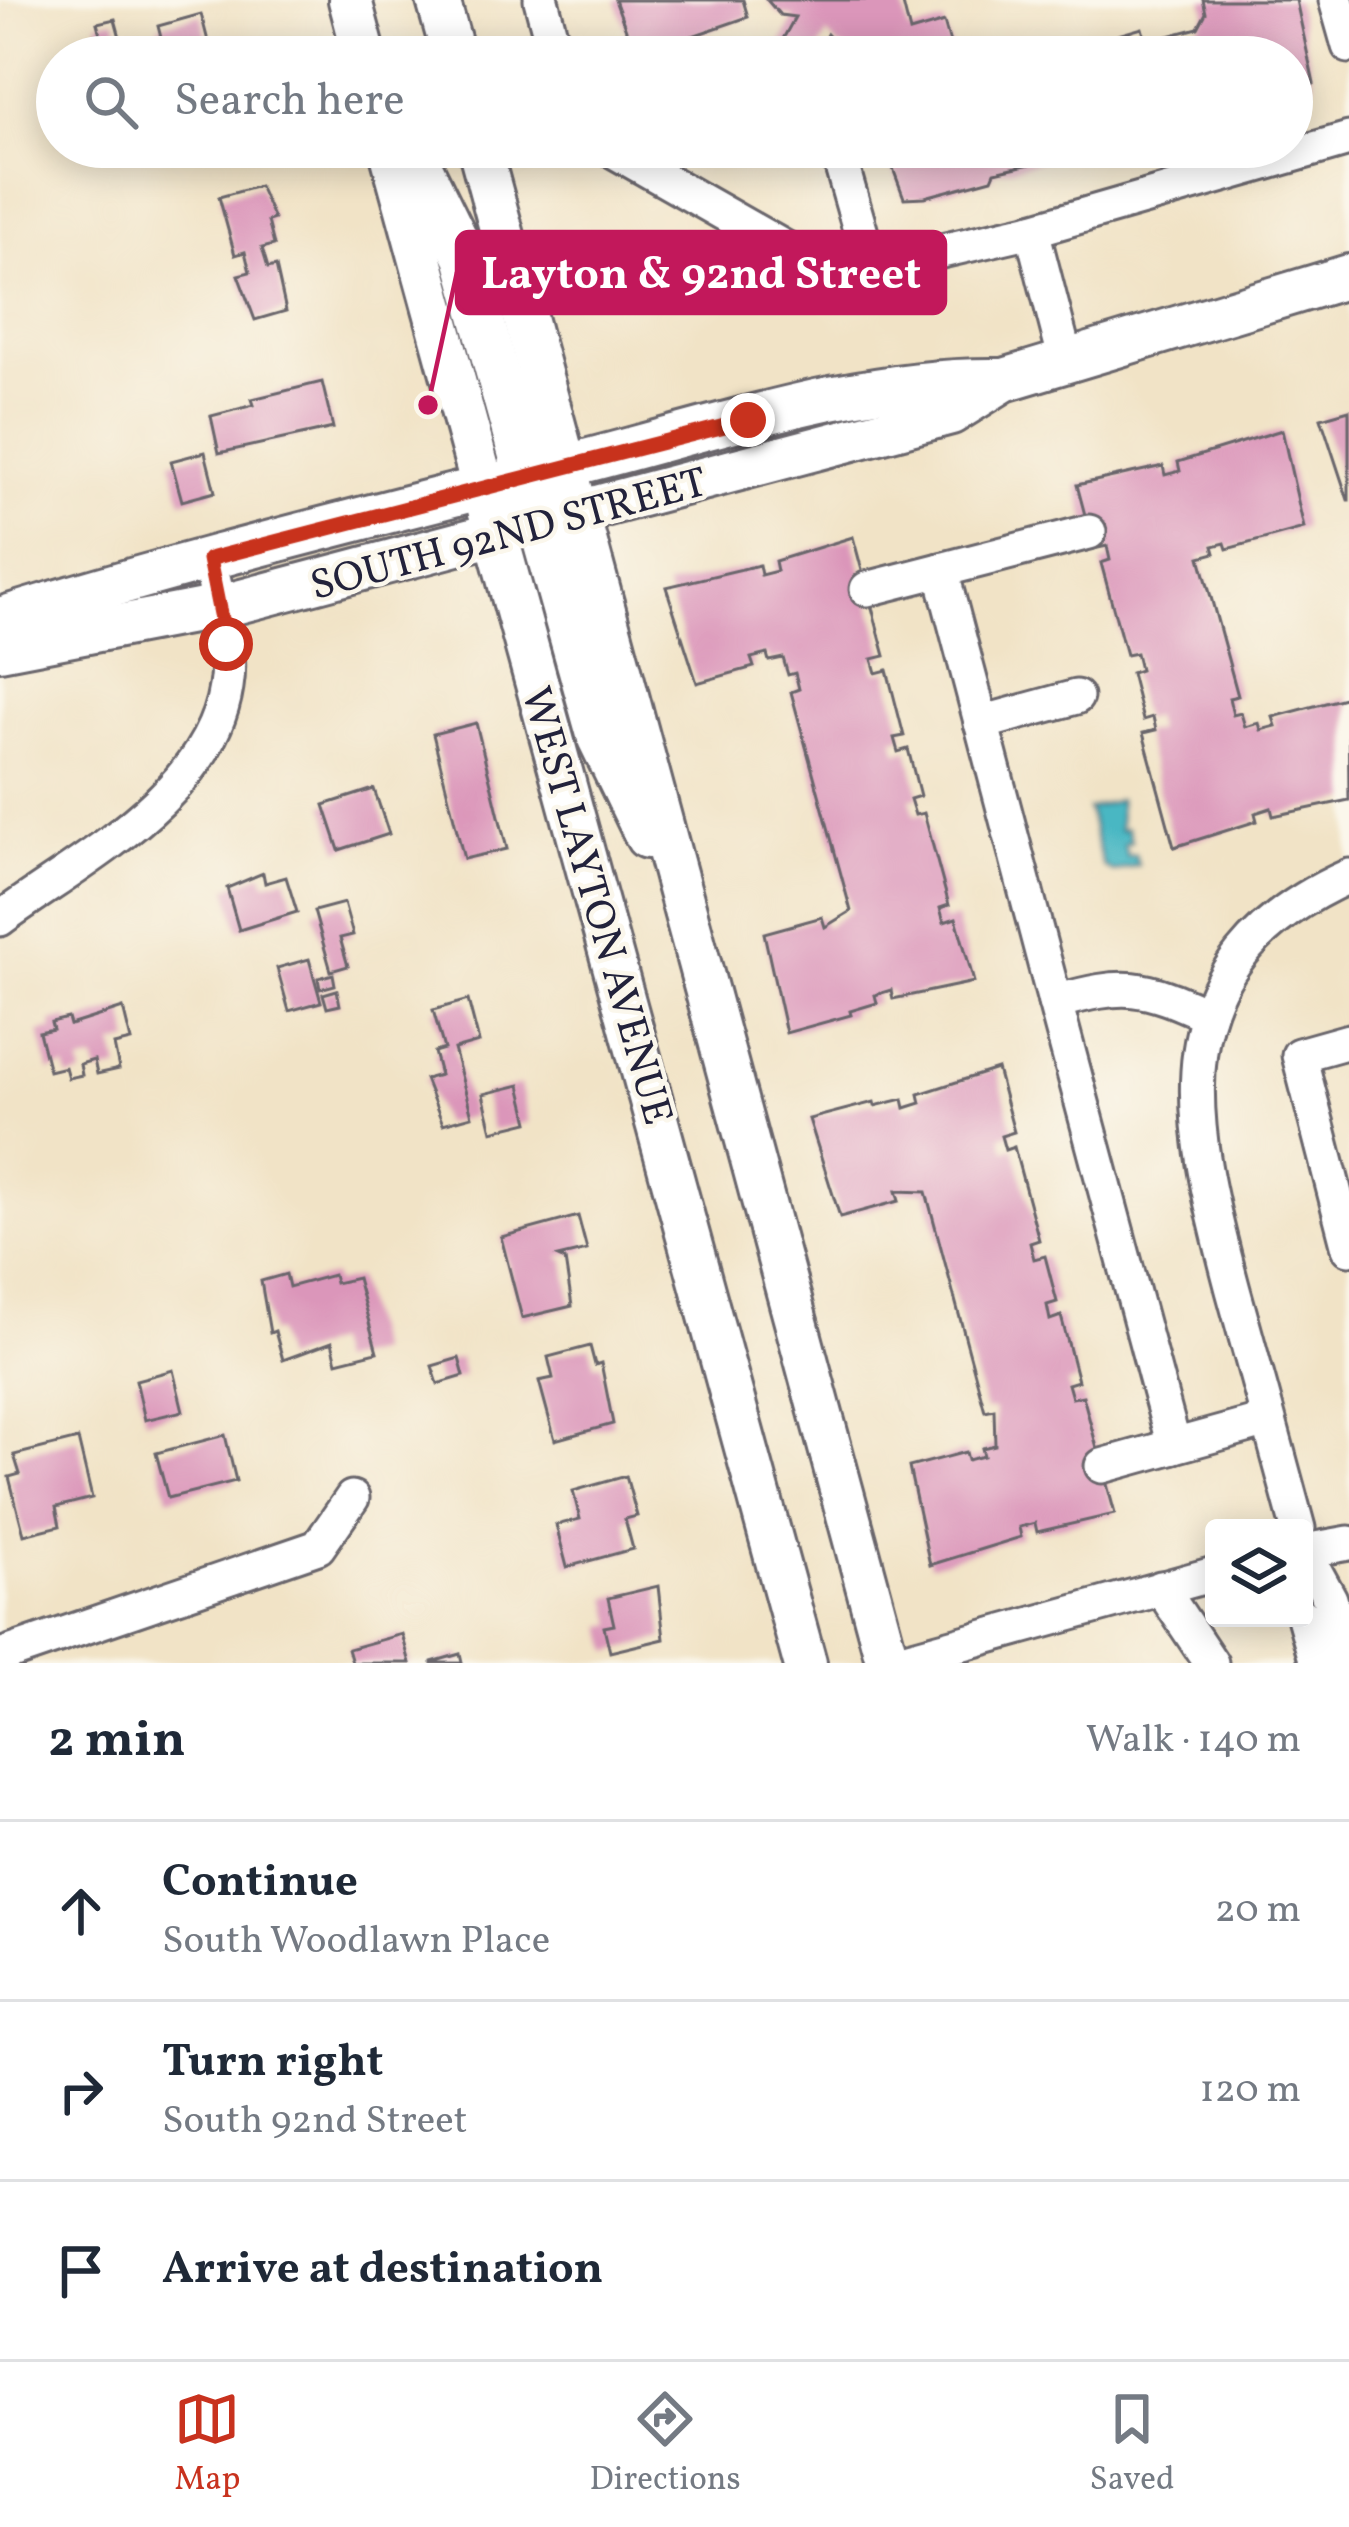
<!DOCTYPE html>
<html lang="en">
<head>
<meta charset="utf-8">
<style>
	:root { --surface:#fff; --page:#f6f6f7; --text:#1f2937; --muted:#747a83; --line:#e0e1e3; --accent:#c8321e }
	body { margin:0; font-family:Vollkorn,serif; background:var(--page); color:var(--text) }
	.controls { position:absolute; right:36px; bottom:36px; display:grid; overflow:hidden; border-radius:12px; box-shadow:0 6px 30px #0003 }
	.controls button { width:108px; height:108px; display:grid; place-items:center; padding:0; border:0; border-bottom:3px solid var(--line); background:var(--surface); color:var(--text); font:60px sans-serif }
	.stop { position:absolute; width:36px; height:36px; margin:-27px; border:9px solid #c8321e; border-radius:50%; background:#fff }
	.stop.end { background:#c8321e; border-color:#fff; box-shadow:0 3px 12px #0008 }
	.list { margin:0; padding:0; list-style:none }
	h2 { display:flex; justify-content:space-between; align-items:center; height:156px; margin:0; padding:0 48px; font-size:51px }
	h2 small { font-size:39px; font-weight:400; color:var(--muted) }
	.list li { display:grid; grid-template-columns:78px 1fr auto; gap:36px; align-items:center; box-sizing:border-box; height:180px; padding:0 48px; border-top:3px solid var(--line) }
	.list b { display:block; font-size:45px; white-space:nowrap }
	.list p { margin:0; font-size:39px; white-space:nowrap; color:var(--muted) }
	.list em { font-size:39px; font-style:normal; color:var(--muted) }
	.icon { flex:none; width:66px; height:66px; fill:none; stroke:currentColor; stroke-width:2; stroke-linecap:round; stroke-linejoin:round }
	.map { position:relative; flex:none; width:1349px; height:1663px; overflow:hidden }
	.search { position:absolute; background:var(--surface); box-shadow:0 6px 30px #0003; left:36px; right:36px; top:36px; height:132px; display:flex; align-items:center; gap:30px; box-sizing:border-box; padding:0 42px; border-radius:66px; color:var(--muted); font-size:45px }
	.sheet { height:696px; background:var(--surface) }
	nav { display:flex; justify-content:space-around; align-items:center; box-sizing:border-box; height:168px; border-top:3px solid var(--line); background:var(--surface); font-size:33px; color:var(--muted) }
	nav a { display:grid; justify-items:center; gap:6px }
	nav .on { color:var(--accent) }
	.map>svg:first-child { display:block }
	.water { fill:#49b7c3; stroke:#366c7f; stroke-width:3 }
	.building { fill:#db96ba }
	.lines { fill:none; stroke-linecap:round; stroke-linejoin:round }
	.minor-casing { stroke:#6a666c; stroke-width:39 }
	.major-casing { stroke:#6a666c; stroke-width:48 }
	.minor { stroke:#fff; stroke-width:33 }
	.major { stroke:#fff; stroke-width:42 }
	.route { stroke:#c8321e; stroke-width:15 }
	.labels { text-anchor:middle; stroke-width:9; stroke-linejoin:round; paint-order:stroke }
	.street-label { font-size:42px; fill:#22223b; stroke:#fbf7ec }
	.leader { fill:none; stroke:#c2185b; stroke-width:4.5 }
	.callout-dot { fill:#c2185b; stroke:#fbf7ec; stroke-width:4.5 }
	.callout { fill:#c2185b; stroke:#c2185b; stroke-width:4.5 }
	.callout-label { font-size:45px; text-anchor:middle; font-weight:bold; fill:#fff }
</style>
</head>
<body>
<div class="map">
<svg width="1349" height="1663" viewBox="0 0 1349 1663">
	<rect width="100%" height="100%" fill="#fbf7ec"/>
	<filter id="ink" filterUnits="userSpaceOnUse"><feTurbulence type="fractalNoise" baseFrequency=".00833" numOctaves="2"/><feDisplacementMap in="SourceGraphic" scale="24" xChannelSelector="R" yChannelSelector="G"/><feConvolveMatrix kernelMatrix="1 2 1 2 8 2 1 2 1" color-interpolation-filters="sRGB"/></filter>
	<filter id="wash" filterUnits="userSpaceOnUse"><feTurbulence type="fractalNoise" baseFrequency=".004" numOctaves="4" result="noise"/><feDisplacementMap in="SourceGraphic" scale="48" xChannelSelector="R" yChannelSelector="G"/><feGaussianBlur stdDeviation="2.7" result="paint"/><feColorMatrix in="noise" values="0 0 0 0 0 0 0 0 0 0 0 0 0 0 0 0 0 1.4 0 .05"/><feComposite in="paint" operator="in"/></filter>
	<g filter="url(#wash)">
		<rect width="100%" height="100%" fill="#f1e3c6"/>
		<path class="water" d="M1119 800 1120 830 1127 828 1131 842 1124 844 1127 856 1135 855 1138 865 1113 872 1103 866 1088 809Z"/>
		<g id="blocks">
			<g class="building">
				<path d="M615 0H743L748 17 675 42 633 49Z"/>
				<path d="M767 0H902L910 32 944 22 954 57H865L838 46 827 34 815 57H773L795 17 780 15Z"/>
				<path d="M1203 0H1296L1314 84 1292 95V57H1074L1072 48 1142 28 1146 42 1198 28 1206 13Z"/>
				<path d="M201 14 212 57H166L158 26Z"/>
				<path d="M115 19 121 41 103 45 97 23Z"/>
				<path d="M885 147H1100L1101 148 995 172 992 179 925 197 904 198Z"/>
				<path d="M259 186 274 219 268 221 274 245 262 248 268 268 276 266 286 311 255 320 238 275 250 272 245 252 235 255 219 197Z"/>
				<path d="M322 382 333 428 219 453 211 416 254 405 252 399Z"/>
				<path d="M1349 410V500H1348L1321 418Z"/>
				<path d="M1282 430 1304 528 1227 549 1225 543 1213 546 1215 553 1200 557 1238 696 1229 698 1233 715 1241 713 1245 727 1259 723 1261 730 1276 726 1273 717 1348 697 1349 800 1273 816 1271 808 1255 813 1257 821 1174 847 1143 733 1156 730 1153 717 1143 720 1131 673 1140 670 1136 653 1126 655 1101 563 1110 560 1107 546 1094 549 1077 485 1163 466 1165 475 1180 471 1178 462Z"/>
				<path d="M205 452 215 492 182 501 171 461Z"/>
				<path d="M853 537 885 656 872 659 876 673 887 670 904 736 894 738 898 752 908 749 920 796 910 799 915 815 924 813 949 905 940 908 944 922 956 918 974 982 893 999 891 990 875 995 877 1003 850 1011 851 1015 786 1033 764 933 822 917 825 927 851 911 791 692 799 689 795 673 788 675 783 658 769 661 767 654 751 658 754 667 697 683 666 587 759 565 761 575 777 571 775 561Z"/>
				<path d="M476 723 507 849 464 859 433 734Z"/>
				<path d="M374 789 389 834 339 850 324 805Z"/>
				<path d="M263 873 265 883 286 877 297 912 239 930 227 888Z"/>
				<path d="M344 903 353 935 340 938 348 966 331 971 314 911Z"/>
				<path d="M309 959 321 1002 289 1011 277 968Z"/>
				<path d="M333 974 335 985 320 989 318 978Z"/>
				<path d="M337 990 340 1005 327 1008 323 994Z"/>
				<path d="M468 1000 479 1042 454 1049 472 1116 443 1124 425 1079 440 1075 434 1052 444 1049 433 1010Z"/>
				<path d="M123 1008 131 1041 114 1045 119 1069 97 1074 94 1060 80 1064 82 1075 68 1078 65 1067 49 1071 39 1032 53 1029 51 1022 68 1018 70 1025Z"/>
				<path d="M997 1069 1014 1132 1001 1136 1005 1150 1014 1147 1039 1240 1030 1243 1034 1259 1045 1256 1057 1302 1047 1305 1050 1320 1061 1316 1078 1381 1068 1384 1072 1398 1083 1396 1115 1514 1037 1532 1035 1523 1019 1527 1021 1537 930 1565 909 1467 966 1452 968 1460 984 1456 982 1448 995 1445 994 1409 985 1411 926 1192 896 1191 899 1201 840 1217 809 1119 874 1102 875 1106 903 1099 905 1108 921 1103 919 1094Z"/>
				<path d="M520 1085 529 1122 492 1131 483 1094Z"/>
				<path d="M578 1216 587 1250 558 1257 565 1260 572 1306 522 1318 501 1237Z"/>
				<path d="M286 1274 289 1287 333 1275 335 1283 357 1278 377 1352 337 1362 332 1342 283 1360 275 1331 270 1333 261 1281Z"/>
				<path d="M590 1346 595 1365 601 1363 613 1424 555 1440 539 1381 553 1378 548 1357Z"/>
				<path d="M459 1358 464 1376 438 1384 432 1366Z"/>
				<path d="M173 1370 183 1411 145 1420 136 1380Z"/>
				<path d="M225 1435 236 1481 168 1498 156 1453Z"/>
				<path d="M78 1439 92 1498 56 1507 60 1526 24 1535 9 1477 20 1474 14 1455Z"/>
				<path d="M626 1476 637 1516 625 1519 633 1549 567 1567 556 1525 580 1519 573 1491Z"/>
				<path d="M658 1586 664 1639 610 1652 604 1627 614 1625 608 1598Z"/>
				<path d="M402 1634 410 1663H352L348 1649Z"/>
				<path d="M460 1654 462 1663H432V1662Z"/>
			</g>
		</g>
	</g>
	<g filter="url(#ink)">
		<use href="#blocks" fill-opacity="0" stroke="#6a666c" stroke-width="3"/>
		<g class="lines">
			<g class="minor-casing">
				<g id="minor">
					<path d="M541 0 556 57"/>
					<path d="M1336 0 1349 46"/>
					<path d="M607 147 834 276 1032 230 1349 139"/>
					<path d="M827 147 838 153 871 268"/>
					<path d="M1032 230 1066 361"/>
					<path d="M1089 532 941 570 1055 1002C1127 982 1141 985 1208 1015"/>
					<path d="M867 589 941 570"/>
					<path d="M981 723 1076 697"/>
					<path d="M0 919C79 861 210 795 226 687 233 645 217 600 209 559"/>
					<path d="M1055 1002 1174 1446 1268 1420"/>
					<path d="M1349 1041 1299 1055 1349 1248"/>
					<path d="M1102 1466 1174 1446"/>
					<path d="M1298 1528C1277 1449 1255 1369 1233 1290 1188 1120 1151 964 1349 876"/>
					<path d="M1161 1588 1211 1663"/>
					<path d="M1304 1617 1317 1663"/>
					<path d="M0 1656 318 1547 352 1498"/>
					<path d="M891 1663 1214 1574"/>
					<path d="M1348 1663 1330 1599 1304 1551 1349 1543"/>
				</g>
			</g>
			<g class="major-casing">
				<g id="major">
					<path d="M350 0 365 57"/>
					<path d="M438 0 454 57"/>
					<path d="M390 147 805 1663"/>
					<path d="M411 147 465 257 526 477 543 496"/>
					<path d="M479 147 888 1663"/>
					<path d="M523 505 540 526 599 738 647 837"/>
					<path d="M0 619C189 560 382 514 574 464 713 429 859 377 1003 380"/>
					<path d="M0 649 219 607 951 413 1004 380 1349 276"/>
				</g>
			</g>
			<use href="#minor" class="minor"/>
			<use href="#major" class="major"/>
		</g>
	</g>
	<g class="lines" filter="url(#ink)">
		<path class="route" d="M226 644 209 559 748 420"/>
	</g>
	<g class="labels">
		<g class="street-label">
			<text transform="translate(508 532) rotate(-15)" y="15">SOUTH 92ND STREET</text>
			<text transform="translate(599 905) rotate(74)" y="15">WEST LAYTON AVENUE</text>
		</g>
	</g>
	<path class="leader" d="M428 405L457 272"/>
	<circle class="callout-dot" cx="428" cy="405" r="12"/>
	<rect class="callout" x="457" y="232" width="488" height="81" rx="12"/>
	<g class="callout-label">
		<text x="701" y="288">Layton &amp; 92nd Street</text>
	</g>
</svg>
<div class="controls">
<button><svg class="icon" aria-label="layers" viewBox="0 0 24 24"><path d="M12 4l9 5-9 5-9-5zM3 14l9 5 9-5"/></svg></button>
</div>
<div class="stop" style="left:226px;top:644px"></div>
<div class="stop end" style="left:748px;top:420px"></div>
<div class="search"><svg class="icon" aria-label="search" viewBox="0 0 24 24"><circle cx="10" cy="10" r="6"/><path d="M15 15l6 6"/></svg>Search here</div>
</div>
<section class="sheet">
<h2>2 min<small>Walk · 140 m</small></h2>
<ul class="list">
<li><svg class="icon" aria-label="ahead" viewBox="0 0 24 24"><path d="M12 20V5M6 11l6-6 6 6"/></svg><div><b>Continue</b><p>South Woodlawn Place</p></div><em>20 m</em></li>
<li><svg class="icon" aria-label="right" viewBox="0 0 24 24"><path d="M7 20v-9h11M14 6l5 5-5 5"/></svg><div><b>Turn right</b><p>South 92nd Street</p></div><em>120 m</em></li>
<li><svg class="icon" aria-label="arrive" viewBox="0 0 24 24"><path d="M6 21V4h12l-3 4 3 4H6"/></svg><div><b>Arrive at destination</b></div></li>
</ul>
</section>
<nav>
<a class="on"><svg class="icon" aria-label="map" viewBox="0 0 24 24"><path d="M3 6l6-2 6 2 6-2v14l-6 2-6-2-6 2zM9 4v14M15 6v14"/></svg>Map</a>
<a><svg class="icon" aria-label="directions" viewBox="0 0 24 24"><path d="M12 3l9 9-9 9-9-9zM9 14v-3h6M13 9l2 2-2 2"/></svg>Directions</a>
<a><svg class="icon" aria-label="saved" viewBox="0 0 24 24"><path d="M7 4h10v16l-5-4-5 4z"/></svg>Saved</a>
</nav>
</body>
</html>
